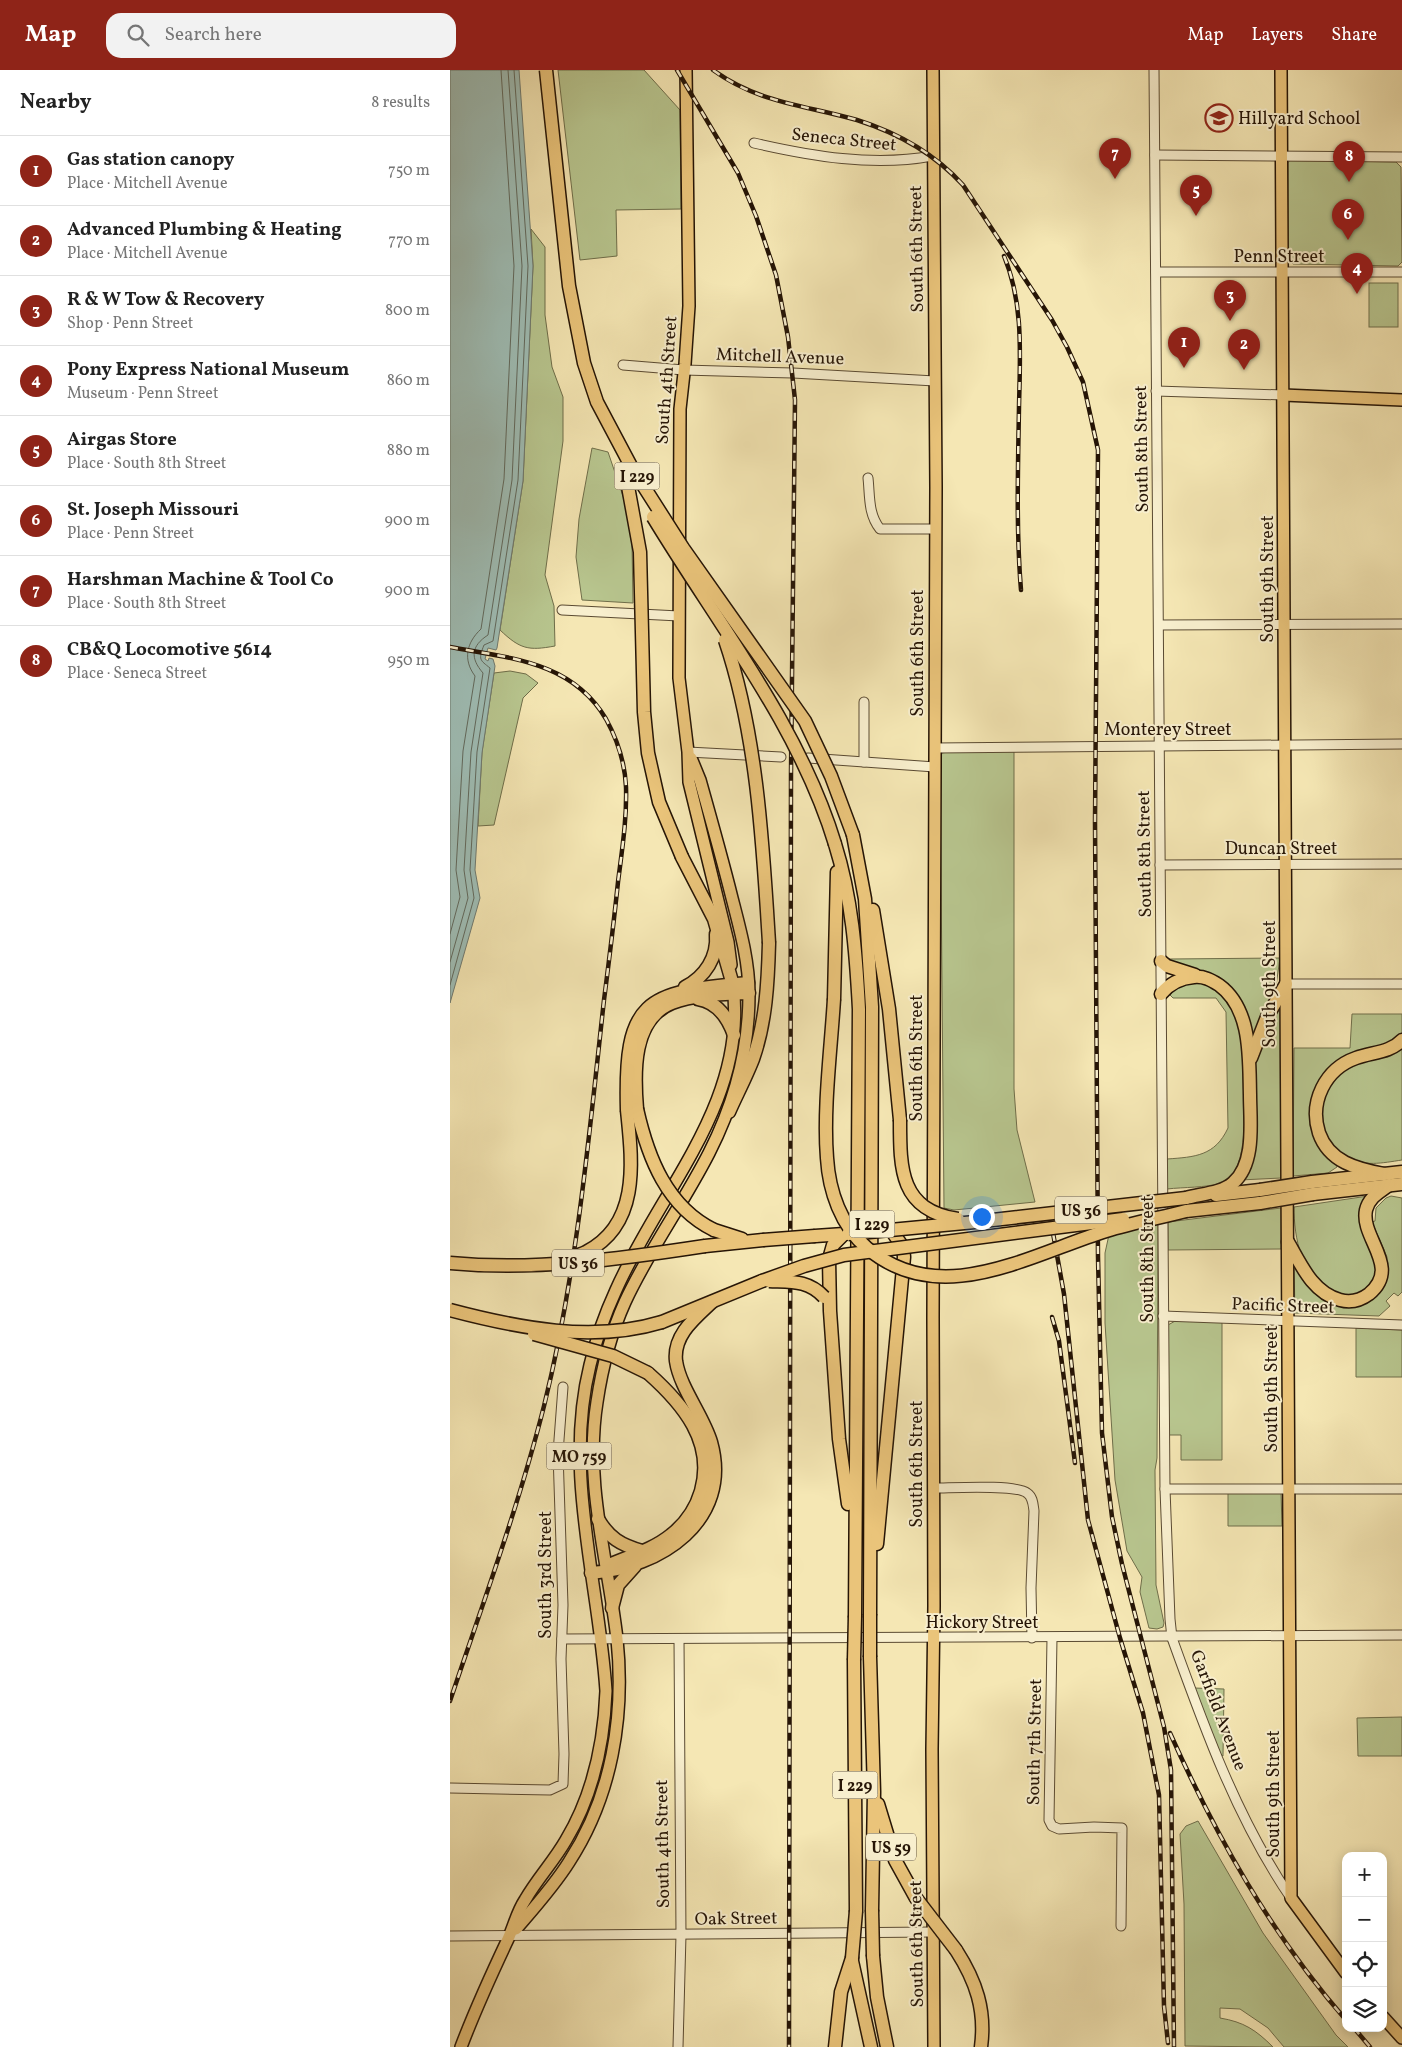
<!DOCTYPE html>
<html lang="en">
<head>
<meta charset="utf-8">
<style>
	:root { --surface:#fff; --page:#f2f2f2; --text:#222; --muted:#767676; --line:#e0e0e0; --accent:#8f2418 }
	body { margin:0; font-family:Vollkorn,serif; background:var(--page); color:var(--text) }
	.controls { position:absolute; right:15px; bottom:15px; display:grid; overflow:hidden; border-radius:10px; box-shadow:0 2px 12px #0003 }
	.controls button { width:45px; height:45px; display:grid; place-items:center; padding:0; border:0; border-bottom:1px solid var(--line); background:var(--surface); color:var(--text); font:25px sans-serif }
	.you { position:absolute; left:531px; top:1146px; width:18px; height:18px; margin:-12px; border:4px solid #fff; border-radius:50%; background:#1a73e8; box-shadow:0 0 0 8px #1a73e833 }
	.badge { display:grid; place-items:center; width:32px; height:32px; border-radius:50%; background:var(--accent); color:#fff; font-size:16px; font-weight:700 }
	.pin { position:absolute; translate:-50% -41px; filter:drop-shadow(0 1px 2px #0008) }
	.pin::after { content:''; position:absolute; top:26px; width:18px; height:15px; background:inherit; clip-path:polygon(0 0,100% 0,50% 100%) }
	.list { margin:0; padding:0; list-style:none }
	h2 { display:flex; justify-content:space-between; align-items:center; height:65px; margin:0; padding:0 20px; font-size:21px }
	h2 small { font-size:16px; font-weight:400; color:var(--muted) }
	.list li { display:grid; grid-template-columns:32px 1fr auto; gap:15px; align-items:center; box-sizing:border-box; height:70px; padding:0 20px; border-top:1px solid var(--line) }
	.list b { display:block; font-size:19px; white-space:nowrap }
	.list p { margin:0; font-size:16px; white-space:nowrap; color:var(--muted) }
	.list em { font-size:16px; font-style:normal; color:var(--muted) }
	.icon { flex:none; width:28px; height:28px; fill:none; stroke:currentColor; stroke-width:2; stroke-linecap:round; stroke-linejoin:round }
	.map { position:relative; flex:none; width:952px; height:1977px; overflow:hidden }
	header { display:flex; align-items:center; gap:30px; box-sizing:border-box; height:70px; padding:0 25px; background:var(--accent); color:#fff }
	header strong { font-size:24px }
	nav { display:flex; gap:28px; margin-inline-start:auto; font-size:18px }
	.search { width:350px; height:45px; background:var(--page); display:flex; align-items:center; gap:12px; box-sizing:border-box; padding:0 18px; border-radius:15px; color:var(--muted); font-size:19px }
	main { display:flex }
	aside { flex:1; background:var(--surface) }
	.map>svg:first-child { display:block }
	.green { fill:#b8c68f; stroke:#6f6e4a }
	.water { fill:#9fbeb6; stroke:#6f7a70 }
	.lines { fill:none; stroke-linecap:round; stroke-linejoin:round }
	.shore { stroke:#626a5e; stroke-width:1 }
	.minor-casing { stroke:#5a4a32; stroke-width:11 }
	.major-casing { stroke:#261506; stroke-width:14 }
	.highway-casing { stroke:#261506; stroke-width:15 }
	.minor { stroke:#f8efce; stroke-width:9 }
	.major { stroke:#eac47a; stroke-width:11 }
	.highway { stroke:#eac47a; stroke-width:12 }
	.rail-casing { stroke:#261506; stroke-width:4.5 }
	.rail { stroke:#f8efce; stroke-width:2.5; stroke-dasharray:8; stroke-linecap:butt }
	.highway-bridge-casing { stroke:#261506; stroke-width:15; stroke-linecap:butt }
	.highway-bridge { stroke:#eac47a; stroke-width:12 }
	.labels { text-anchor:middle; stroke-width:4; stroke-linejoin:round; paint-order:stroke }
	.shield { fill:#f8efce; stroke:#655642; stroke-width:1 }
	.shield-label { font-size:16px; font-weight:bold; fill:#261506 }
	.poi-label { font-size:18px; fill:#261506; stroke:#f8efce; text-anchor:start }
	.street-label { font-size:18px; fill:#261506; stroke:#f8efce }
</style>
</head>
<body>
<header>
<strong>Map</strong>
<div class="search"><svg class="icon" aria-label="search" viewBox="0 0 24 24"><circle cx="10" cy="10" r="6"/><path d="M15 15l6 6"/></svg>Search here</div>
<nav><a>Map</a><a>Layers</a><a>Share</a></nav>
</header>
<main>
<aside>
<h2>Nearby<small>8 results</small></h2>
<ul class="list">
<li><span class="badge">1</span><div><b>Gas station canopy</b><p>Place · Mitchell Avenue</p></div><em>750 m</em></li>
<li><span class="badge">2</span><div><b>Advanced Plumbing &amp; Heating</b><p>Place · Mitchell Avenue</p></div><em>770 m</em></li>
<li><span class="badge">3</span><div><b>R &amp; W Tow &amp; Recovery</b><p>Shop · Penn Street</p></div><em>800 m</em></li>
<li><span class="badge">4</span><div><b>Pony Express National Museum</b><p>Museum · Penn Street</p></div><em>860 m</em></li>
<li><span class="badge">5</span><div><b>Airgas Store</b><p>Place · South 8th Street</p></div><em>880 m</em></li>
<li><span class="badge">6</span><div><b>St. Joseph Missouri</b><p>Place · Penn Street</p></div><em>900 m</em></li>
<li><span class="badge">7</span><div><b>Harshman Machine &amp; Tool Co</b><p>Place · South 8th Street</p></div><em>900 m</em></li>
<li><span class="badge">8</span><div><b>CB&amp;Q Locomotive 5614</b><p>Place · Seneca Street</p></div><em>950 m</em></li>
</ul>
</aside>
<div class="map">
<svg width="952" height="1977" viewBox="0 0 952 1977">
	<rect width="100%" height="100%" fill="#f5e7b4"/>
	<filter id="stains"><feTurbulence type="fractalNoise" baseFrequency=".004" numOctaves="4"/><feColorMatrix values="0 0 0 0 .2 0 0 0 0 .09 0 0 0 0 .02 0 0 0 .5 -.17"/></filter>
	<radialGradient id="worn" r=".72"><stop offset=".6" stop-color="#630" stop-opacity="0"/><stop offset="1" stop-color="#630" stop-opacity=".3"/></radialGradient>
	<g class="green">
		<path d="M108 0H194L230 40 231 139 166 140 167 186 130 190Z"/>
		<path d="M840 90 946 92 951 97 952 192 948 196 843 194 838 189V93Z"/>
		<path d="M81 159 95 177V245L102 297 113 327V371L95 505 104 536 105 576C78 581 70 579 50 560L73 411 83 196Z"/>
		<rect x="919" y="213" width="29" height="44"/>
		<path d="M142 378 158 382 176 435 182 475 183 533 132 530 126 487 129 449Z"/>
		<path d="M60 601 76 604 88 613 73 628 44 755 28 756 32 682 44 603Z"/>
		<path d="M564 681V1019L567 1060 585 1132 504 1140 494 1138 490 689 492 683 498 682Z"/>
		<path d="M830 888 826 916 800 975 788 928 719 889Z"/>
		<path d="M755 912C762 916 772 921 777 928 789 945 799 984 793 1004 793 1029 802 1103 771 1113 755 1118 734 1117 717 1119V1089C745 1087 765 1086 778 1058L776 942 766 928H723L720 925 729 914Z"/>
		<path d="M830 936 831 1108 790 1110 803 1000 809 970Z"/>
		<path d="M902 944H952V965L946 971 901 985 864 1030 887 1097 878 1103 843 1106 844 978H900Z"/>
		<path d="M952 974V1090C932 1093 914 1097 896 1087 860 1069 867 1018 895 997 909 987 936 980 952 974Z"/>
		<path d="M918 1126 914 1135 930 1191 922 1216C917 1219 910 1225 905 1226 897 1227 888 1224 882 1221 851 1206 844 1168 844 1137Z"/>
		<path d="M941 1126 952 1128V1222L948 1226 944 1223 936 1231 940 1236 929 1246 845 1243 844 1195 897 1234 935 1211 937 1187 922 1152 925 1151 926 1138 936 1128Z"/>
		<path d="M831 1138V1179L718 1180V1152Z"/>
		<path d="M708 1153 707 1388 705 1400 706 1515 714 1553 713 1557 707 1559 699 1558 690 1522 692 1507 677 1481 665 1410 655 1253V1183L660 1160Z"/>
		<path d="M727 1250 772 1252V1390H731V1365H718V1255Z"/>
		<path d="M906 1258 952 1260V1307H906Z"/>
		<path d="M778 1422 831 1423 832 1456H778Z"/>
		<path d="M744 1618 774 1619 773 1686 770 1684Z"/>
		<path d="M952 1647V1686H908L907 1648Z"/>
		<path d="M748 1751 813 1863 886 1965 898 1977H834L818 1958 790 1939 770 1938V1948C794 1952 806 1960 823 1977L735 1976 734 1834 730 1764 736 1756Z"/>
	</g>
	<path class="water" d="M0 0H69L83 196 73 411 47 578 46 580 38 578 35 589 38 591 39 588 43 589 45 596 32 683 25 800 30 828 0 933Z"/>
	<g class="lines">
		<g class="shore">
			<path d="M0 864 10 827 6 800 13 681 25 606C13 590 16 573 31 559L54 409 64 196 51 0"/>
			<path d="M0 892 18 828 14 800 21 682 33 603C20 588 21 576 38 565L62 410 72 196 58 0"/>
			<path d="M0 915 24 828 20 800 27 682 40 598C30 590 28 590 34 575L43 571 68 410 78 196 64 0"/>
		</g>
		<g class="minor-casing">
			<g id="minor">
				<path d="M704 0 715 1419 720 1549 722 1568C754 1657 787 1749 841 1828"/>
				<path d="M304 73C361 86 423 97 482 86"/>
				<path d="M705 85 952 87"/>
				<path d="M706 202H952"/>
				<path d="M173 295 234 300 343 303 485 311"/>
				<path d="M706 321 833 325"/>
				<path d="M418 408C420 426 418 444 430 459H485"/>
				<path d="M112 540 229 546"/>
				<path d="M709 555 952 554"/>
				<path d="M485 678 952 674"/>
				<path d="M238 682 331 687"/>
				<path d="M358 688 485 697"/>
				<path d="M414 692V632"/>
				<path d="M710 795 952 794"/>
				<path d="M836 914H952"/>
				<path d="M713 1246 952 1255"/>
				<path d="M484 1418C502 1418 565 1414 577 1423 583 1427 583 1434 584 1441L581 1518 582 1568"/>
				<path d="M715 1419H952"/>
				<path d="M602 1568 599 1750 602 1756 609 1759 644 1757 672 1758 671 1856"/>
				<path d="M112 1569 952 1565"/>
				<path d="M0 1718 100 1720 113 1714 114 1684 111 1589 113 1535 108 1383 113 1317"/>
				<path d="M0 1866 483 1862"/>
				<path d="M228 1977 231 1865 229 1569"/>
			</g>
		</g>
		<g class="major-casing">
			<g id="major">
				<path d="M236 0 239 236 235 294 230 339 229 608 238 682 239 712 278 872 281 895"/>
				<path d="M483 0 486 417 483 1248 484 1536 482 1679 484 1977"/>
				<path d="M831 0 841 1828 896 1903"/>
				<path d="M833 325 952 330"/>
				<path d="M66 1859C84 1838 104 1816 119 1792 162 1726 175 1646 167 1569 158 1490 134 1412 147 1332 152 1298 161 1263 175 1232 199 1180 233 1134 259 1083 284 1034 299 979 299 924 299 891 290 859 282 828 272 788 261 749 250 710L241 688"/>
				<path d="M933 1947 952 1968"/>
				<path d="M11 1977C25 1940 41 1905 58 1869 64 1856 67 1842 75 1830 87 1809 104 1791 116 1770 143 1725 154 1673 156 1621 149 1512 113 1404 140 1295 146 1269 155 1244 166 1220 210 1120 298 1033 283 916"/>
			</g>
		</g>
		<g class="highway-casing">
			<g id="highway">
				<path d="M403 765 415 829 422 937 420 1544"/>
				<path d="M385 774C402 828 406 883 409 939L405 1546"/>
				<path d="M232 787 264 849 283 915"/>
				<path d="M423 840 439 939 450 1050"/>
				<path d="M711 891 717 896 745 905"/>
				<path d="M235 917C255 907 268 887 266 864"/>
				<path d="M711 924C720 913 730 908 744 907 754 906 761 910 769 915 802 939 799 988 800 1025 800 1051 806 1093 783 1113 772 1123 750 1124 736 1128"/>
				<path d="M248 929C267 932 278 948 284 965"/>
				<path d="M384 929 387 802"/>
				<path d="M801 988 817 947 836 914"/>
				<path d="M187 1039C184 1003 182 949 222 933 245 924 275 924 299 923"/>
				<path d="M177 1040C174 930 194 922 298 913"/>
				<path d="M279 1042C287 1024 296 1007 303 989 316 952 318 912 319 873"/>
				<path d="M934 1104C907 1099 879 1092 869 1063 859 1032 875 999 906 988 922 982 940 983 952 970"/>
				<path d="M862 1112 952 1102"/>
				<path d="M863 1124 952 1114"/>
				<path d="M766 1125 810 1120"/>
				<path d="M736 1141 810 1133"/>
				<path d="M264 1160 292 1169"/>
				<path d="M394 1164 383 1175 379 1189 380 1241 389 1369 398 1434"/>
				<path d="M365 1166 394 1164"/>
				<path d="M838 1172C851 1195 863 1223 890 1230 901 1233 911 1230 919 1224 952 1197 910 1168 916 1140 919 1127 930 1122 939 1115"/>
				<path d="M255 1176 313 1170"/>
				<path d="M212 1252 312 1211"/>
				<path d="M148 1449C159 1468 171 1475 192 1481"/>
				<path d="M427 1474 454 1187 453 1177 441 1160"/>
				<path d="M159 1495C180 1486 204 1479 221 1465 235 1454 246 1438 251 1421 265 1372 233 1334 198 1303"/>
				<path d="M141 1503C210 1498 283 1451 261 1372 253 1345 230 1318 226 1291 223 1265 245 1248 262 1232"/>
				<path d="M162 1538 168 1515 185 1496"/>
				<path d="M420 1587 424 1722 422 1840"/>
				<path d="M404 1590 406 1841"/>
				<path d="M428 1734 445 1790 466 1828"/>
				<path d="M506 1880C526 1911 536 1940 531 1977"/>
				<path d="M423 1886 427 1927 437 1977"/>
				<path d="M402 1891 421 1977"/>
				<path d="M385 1977 391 1922 402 1888"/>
			</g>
		</g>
		<use href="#minor" class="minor"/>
		<use href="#major" class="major"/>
		<use href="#highway" class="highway"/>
		<g class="rail-casing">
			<g id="rail">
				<path d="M227 0 288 103 306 146 326 205 338 267 345 330 341 702 339 1977"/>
				<path d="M263 0C308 33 355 35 407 50 448 63 484 83 513 115L602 250 617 277 633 312 648 380 645 752 648 1187 652 1363 662 1447 672 1494 714 1657 721 1700 724 1977"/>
				<path d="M554 186C574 234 570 286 569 337 568 398 566 459 571 520"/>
				<path d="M0 577C59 588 122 591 156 649 167 669 175 694 176 717 177 749 172 780 168 812 164 851 159 891 154 930 139 1065 127 1203 94 1336 69 1435 33 1533 0 1631"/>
				<path d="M603 1163 614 1224 638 1450 670 1568 693 1643 709 1725 714 1936 718 1973"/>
				<path d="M602 1247 609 1271 625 1393"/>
				<path d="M720 1663C766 1766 821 1864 896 1950"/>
				<path d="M904 1958 920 1977"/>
			</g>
		</g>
		<use href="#rail" class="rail"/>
		<g class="highway-bridge-casing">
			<g id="highway-bridge">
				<path d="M96 0 119 216 134 293 147 332 182 398 233 478 355 651 381 706 403 765"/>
				<path d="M175 400 190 482 194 642 198 683 209 732 232 787"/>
				<path d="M203 447C267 553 349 655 385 774"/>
				<path d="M275 570C307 664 313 775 319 873"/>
				<path d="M384 929C381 979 373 1039 377 1088 379 1121 391 1156 417 1178 490 1240 579 1185 656 1161 682 1153 709 1148 736 1141"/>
				<path d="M187 1039C198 1088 217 1137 264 1160"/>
				<path d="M450 1050C450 1100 450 1140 508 1149"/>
				<path d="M810 1120 862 1112"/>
				<path d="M810 1133 863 1124"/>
				<path d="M398 1164 525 1152 736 1128"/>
				<path d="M313 1170 365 1166"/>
				<path d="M110 1190C119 1187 129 1186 136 1182 191 1154 182 1090 177 1040"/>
				<path d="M0 1193C86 1201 170 1189 255 1176"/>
				<path d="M312 1211 354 1196 394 1185 673 1149"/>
				<path d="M319 1211C342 1212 358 1210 374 1227"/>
				<path d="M0 1240C68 1258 143 1273 212 1252"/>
				<path d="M84 1264 163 1286 198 1303"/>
				<path d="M420 1587V1544"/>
				<path d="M404 1590 405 1546"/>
				<path d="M466 1828 506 1880"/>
				<path d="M422 1840 423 1886"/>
				<path d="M402 1888 406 1841"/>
			</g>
		</g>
		<use href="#highway-bridge" class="highway-bridge"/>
	</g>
	<defs>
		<g id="school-ring" transform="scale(1.4375)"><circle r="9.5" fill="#f8efce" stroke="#8f2418" stroke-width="1.5"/><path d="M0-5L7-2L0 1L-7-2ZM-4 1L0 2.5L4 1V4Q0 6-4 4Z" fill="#8f2418"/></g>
	</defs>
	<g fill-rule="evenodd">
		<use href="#school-ring" x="769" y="48"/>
	</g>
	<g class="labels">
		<g class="shield">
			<rect x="164.5" y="392.5" width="45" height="27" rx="4"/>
			<rect x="605" y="1126.5" width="52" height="27" rx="4"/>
			<rect x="399.5" y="1140.5" width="45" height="27" rx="4"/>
			<rect x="102" y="1179.5" width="52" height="27" rx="4"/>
			<rect x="96.5" y="1372.5" width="65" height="27" rx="4"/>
			<rect x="382.5" y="1701.5" width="45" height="27" rx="4"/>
			<rect x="416" y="1763.5" width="50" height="27" rx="4"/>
		</g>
		<g class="shield-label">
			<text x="187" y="412">I 229</text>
			<text x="631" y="1146">US 36</text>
			<text x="422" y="1160">I 229</text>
			<text x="128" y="1199">US 36</text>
			<text x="129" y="1392">MO 759</text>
			<text x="405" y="1721">I 229</text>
			<text x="441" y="1783">US 59</text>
		</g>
		<g class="poi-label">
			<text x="788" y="54">Hillyard School</text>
		</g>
		<g class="street-label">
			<text transform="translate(394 69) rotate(6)" y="6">Seneca Street</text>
			<text transform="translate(466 179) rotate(-91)" y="6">South 6th Street</text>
			<text x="829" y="192">Penn Street</text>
			<text transform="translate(330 286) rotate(2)" y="6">Mitchell Avenue</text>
			<text transform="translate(216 310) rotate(-86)" y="6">South 4th Street</text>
			<text transform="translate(691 379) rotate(-91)" y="6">South 8th Street</text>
			<text transform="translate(817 509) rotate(-90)" y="6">South 9th Street</text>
			<text transform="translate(467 583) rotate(-90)" y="6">South 6th Street</text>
			<text x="718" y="665">Monterey Street</text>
			<text x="831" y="784">Duncan Street</text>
			<text transform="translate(694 784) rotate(-91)" y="6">South 8th Street</text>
			<text transform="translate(819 914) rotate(-90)" y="6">South 9th Street</text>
			<text transform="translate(466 988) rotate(-90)" y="6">South 6th Street</text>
			<text transform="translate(697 1189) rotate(-90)" y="6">South 8th Street</text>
			<text transform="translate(833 1235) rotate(2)" y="6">Pacific Street</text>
			<text transform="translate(821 1319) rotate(-90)" y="6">South 9th Street</text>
			<text transform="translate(466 1394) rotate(-90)" y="6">South 6th Street</text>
			<text transform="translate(95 1505) rotate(-90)" y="6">South 3rd Street</text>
			<text x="532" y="1558">Hickory Street</text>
			<text transform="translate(769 1640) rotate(69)" y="6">Garfield Avenue</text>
			<text transform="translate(584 1672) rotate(-89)" y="6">South 7th Street</text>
			<text transform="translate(823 1724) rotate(-90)" y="6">South 9th Street</text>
			<text transform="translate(212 1774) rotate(-91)" y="6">South 4th Street</text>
			<text transform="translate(286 1848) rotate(-1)" y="6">Oak Street</text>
			<text transform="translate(466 1874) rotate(-91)" y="6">South 6th Street</text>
		</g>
	</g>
	<rect width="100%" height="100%" filter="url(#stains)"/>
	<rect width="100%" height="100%" fill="url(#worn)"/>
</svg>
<div class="controls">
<button>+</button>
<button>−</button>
<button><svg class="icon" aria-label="locate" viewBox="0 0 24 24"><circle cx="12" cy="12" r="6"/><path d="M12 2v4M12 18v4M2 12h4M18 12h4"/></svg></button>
<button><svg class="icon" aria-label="layers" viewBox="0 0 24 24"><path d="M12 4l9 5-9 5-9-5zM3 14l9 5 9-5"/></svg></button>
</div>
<div class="you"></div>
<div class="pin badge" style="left:734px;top:298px">1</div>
<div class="pin badge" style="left:794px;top:300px">2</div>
<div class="pin badge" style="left:780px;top:251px">3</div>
<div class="pin badge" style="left:907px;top:224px">4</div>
<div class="pin badge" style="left:746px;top:146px">5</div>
<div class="pin badge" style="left:898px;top:170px">6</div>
<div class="pin badge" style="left:665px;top:109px">7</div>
<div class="pin badge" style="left:899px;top:112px">8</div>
</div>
</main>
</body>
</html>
